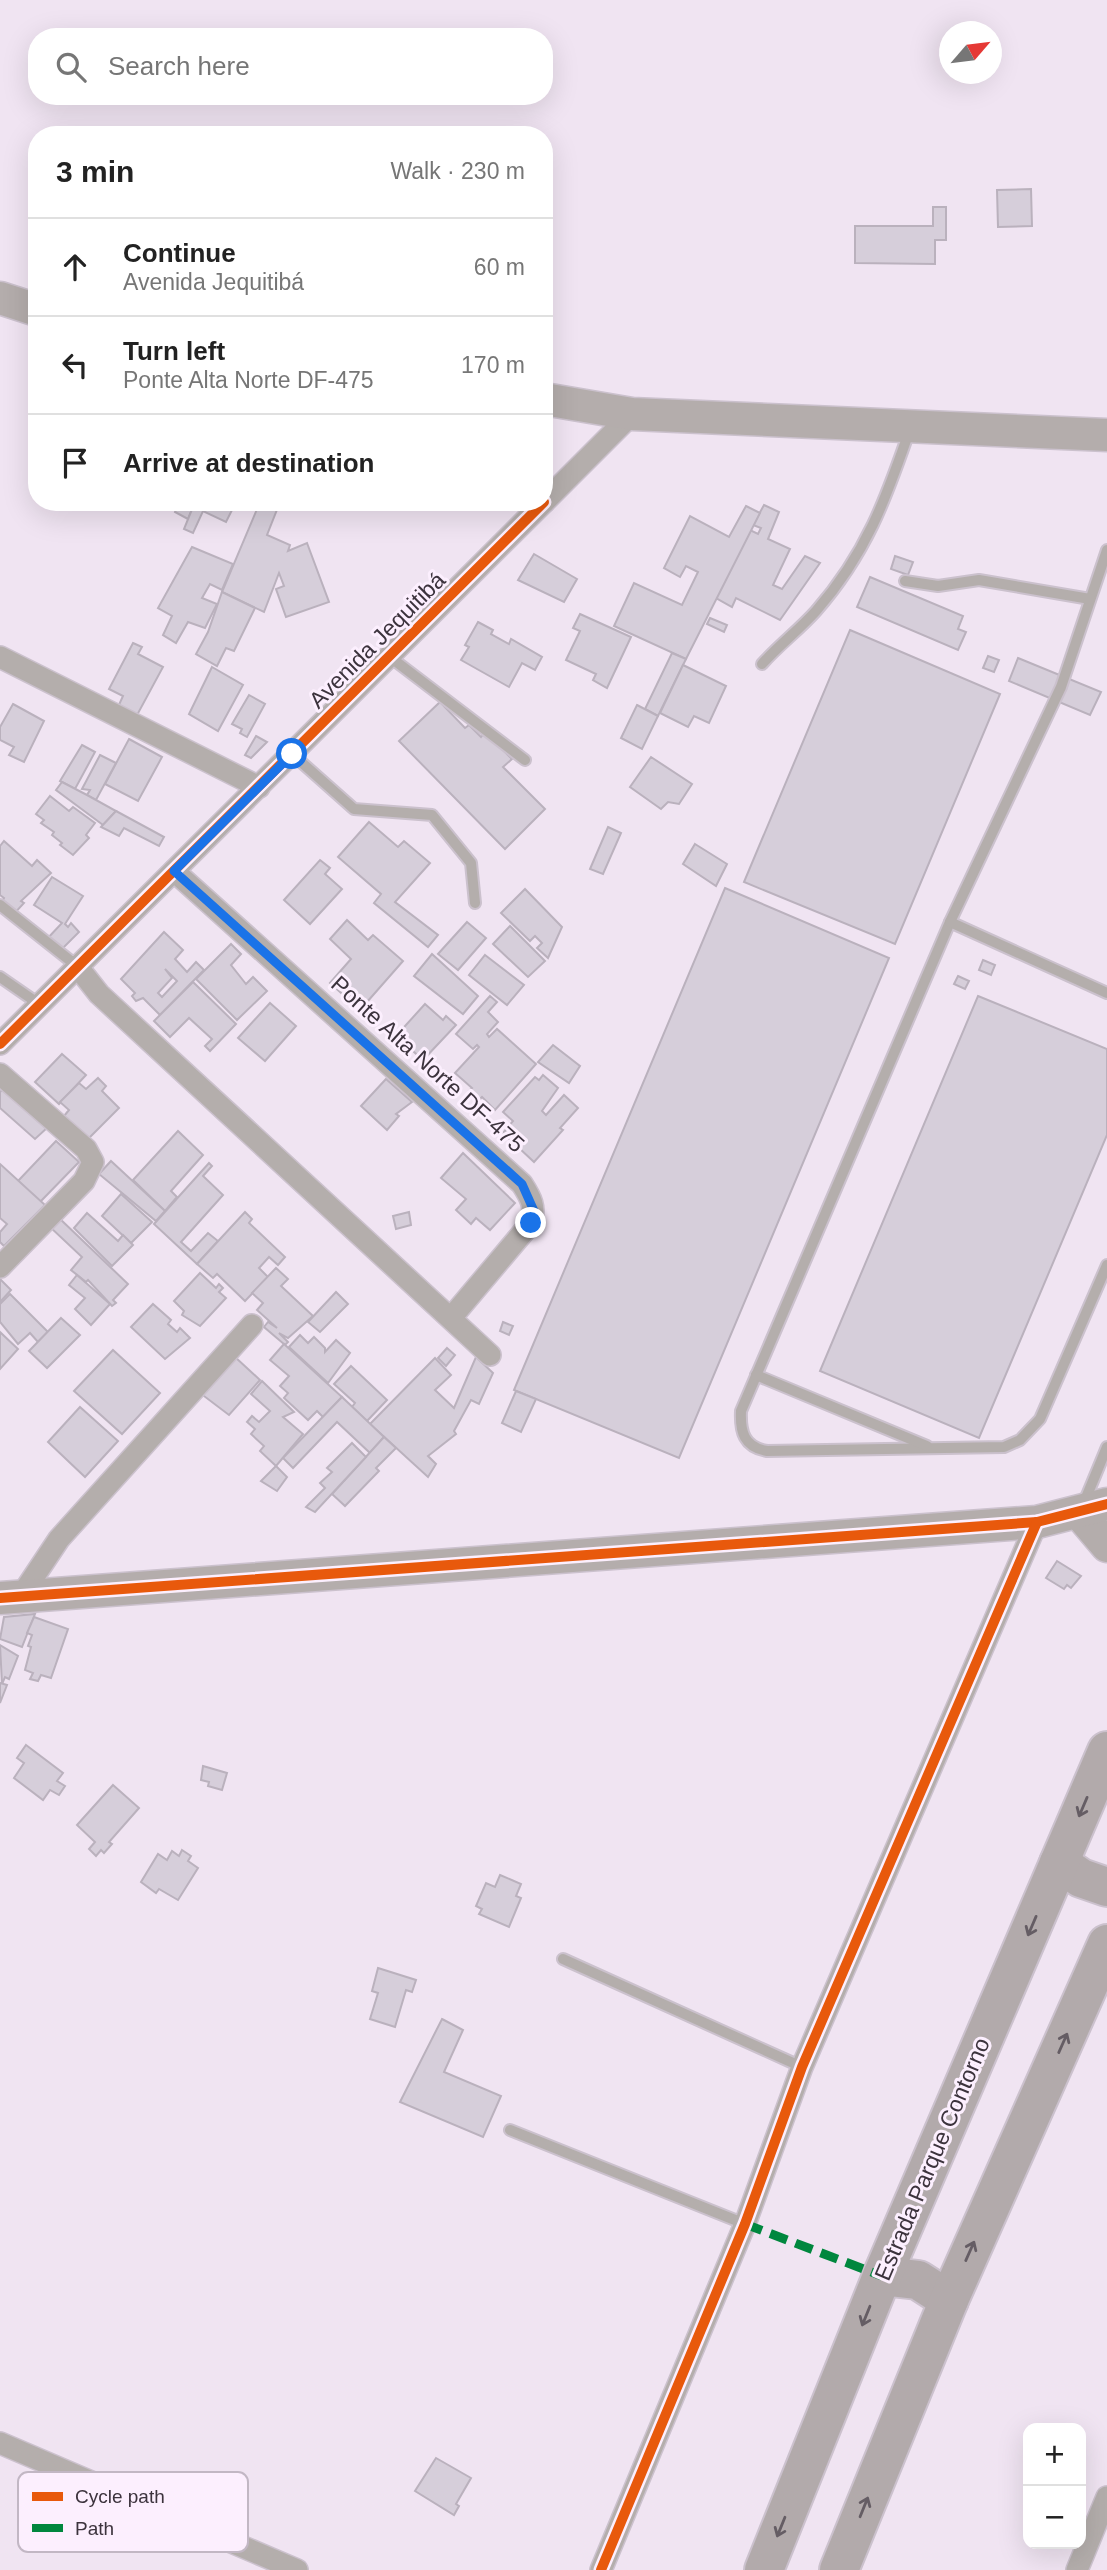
<!DOCTYPE html>
<html lang="en">
<head>
<meta charset="utf-8">
<style>
	:root { --surface:#fff; --page:#f6f6f6; --text:#222; --muted:#767676; --line:#e0e0e0 }
	body { margin:0; font-family:Helvetica,sans-serif; background:var(--page); color:var(--text) }
	.controls { position:absolute; right:21px; bottom:21px; display:grid; overflow:hidden; border-radius:14px; box-shadow:0 7px 28px #0002 }
	.controls button { width:63px; height:63px; display:grid; place-items:center; padding:0; border:0; border-bottom:2px solid var(--line); background:var(--surface); color:var(--text); font:35px sans-serif }
	.compass { position:absolute; left:939px; top:21px; width:63px; height:63px; border-radius:50%; background:var(--surface); box-shadow:0 7px 28px #0002; rotate:62deg }
	.stop { position:absolute; width:21px; height:21px; margin:-16px; border:5px solid #1a73e8; border-radius:50%; background:#fff }
	.stop.end { background:#1a73e8; border-color:#fff; box-shadow:0 2px 7px #0008 }
	.list { margin:0; padding:0; list-style:none }
	h2 { display:flex; justify-content:space-between; align-items:center; height:91px; margin:0; padding:0 28px; font-size:30px }
	h2 small { font-size:23px; font-weight:400; color:var(--muted) }
	.list li { display:grid; grid-template-columns:46px 1fr auto; gap:21px; align-items:center; box-sizing:border-box; height:98px; padding:0 28px; border-top:2px solid var(--line) }
	.list b { display:block; font-size:26px; white-space:nowrap }
	.list p { margin:0; font-size:23px; white-space:nowrap; color:var(--muted) }
	.list em { font-size:23px; font-style:normal; color:var(--muted) }
	.icon { flex:none; width:38px; height:38px; fill:none; stroke:currentColor; stroke-width:2; stroke-linecap:round; stroke-linejoin:round }
	.map { position:relative; flex:none; width:1107px; height:2570px; overflow:hidden }
	.search { position:absolute; background:var(--surface); box-shadow:0 7px 28px #0002; left:28px; top:28px; width:525px; height:77px; display:flex; align-items:center; gap:18px; box-sizing:border-box; padding:0 24px; border-radius:28px; color:var(--muted); font-size:26px }
	.panel { position:absolute; background:var(--surface); box-shadow:0 7px 28px #0002; left:28px; top:126px; width:525px; height:385px; border-radius:28px }
	.map>svg:first-child { display:block }
	.building { fill:#d6ceda; stroke:#bab1bd; stroke-width:2; fill-rule:evenodd }
	.lines { fill:none; stroke-linecap:round; stroke-linejoin:round }
	.lane-casing { stroke:#cbc1cd; stroke-width:14 }
	.street-casing { stroke:#cbc1cd; stroke-width:24 }
	.secondary-casing { stroke:#cbc1cd; stroke-width:35 }
	.highway-casing { stroke:#cbc1cd; stroke-width:42 }
	.lane { stroke:#b4aeac; stroke-width:10 }
	.street { stroke:#b4aeac; stroke-width:21 }
	.secondary { stroke:#b4adac; stroke-width:32 }
	.highway { stroke:#b2aaab; stroke-width:38 }
	.quiet { stroke:#00873e; stroke-width:9; stroke-dasharray:18 9; stroke-linecap:butt }
	.cycleway-casing { stroke:#fceffe; stroke-width:15 }
	.cycleway { stroke:#e8590c; stroke-width:10 }
	.oneway { stroke:#655d64 }
	.route { stroke:#1a73e8; stroke-width:9 }
	.labels { text-anchor:middle; stroke-width:6; stroke-linejoin:round; paint-order:stroke }
	.street-label { font-size:23px; fill:#3c333d; stroke:#fceffe }
	.key { fill:#fceffe; stroke:#c2b7c4; stroke-width:2 }
	.key-label { font-size:19px; fill:#3c333d }
</style>
</head>
<body>
<div class="map">
<svg width="1107" height="2570" viewBox="0 0 1107 2570">
	<rect width="100%" height="100%" fill="#f0e4f2"/>
	<g class="building">
		<path d="M1031 189 1032 226 998 227 997 190Z"/>
		<path d="M933 207H946V240H935V264L855 263V226H933Z"/>
		<path d="M179 502H195L188 519 175 512Z"/>
		<path d="M195 502H236L226 522 203 511 193 533 184 529Z"/>
		<path d="M260 502H280L267 535 290 545 288 551 307 543 329 602 286 617 276 589 284 586 279 573 264 612 222 592Z"/>
		<path d="M764 505 779 512 768 539 790 549 773 585 782 589 805 556 820 563 780 620 736 598 732 607 716 598 750 530 758 534 761 528 753 525Z"/>
		<path d="M746 506 760 513 686 659 614 626 634 583 682 605 698 572 686 566 680 577 664 568 690 516 729 537Z"/>
		<path d="M192 547 233 564 222 590 210 584 202 598 217 604 205 628 188 622 176 643 163 635 172 616 158 608Z"/>
		<path d="M534 554 577 579 564 602 518 580Z"/>
		<path d="M895 556 913 562 908 575 891 569Z"/>
		<path d="M870 577 963 616 958 629 966 632 958 650 857 607Z"/>
		<path d="M222 592 255 608 234 651 226 648 217 666 196 654 208 632Z"/>
		<path d="M580 614 631 637 607 688 593 680 596 674 566 660 580 631 573 628Z"/>
		<path d="M710 618 727 625 724 632 707 624Z"/>
		<path d="M478 622 493 630 491 634 509 644 511 639 542 657 535 670 522 663 509 687 461 660 469 647 465 645Z"/>
		<path d="M850 630 1000 694 895 944 744 882Z"/>
		<path d="M133 643 142 647 138 654 163 667 136 717 118 707 123 696 109 689Z"/>
		<path d="M672 653 686 659 658 716 645 709Z"/>
		<path d="M988 656 999 660 994 672 983 668Z"/>
		<path d="M1018 658 1101 692 1090 715 1009 681Z"/>
		<path d="M683 665 726 686 709 723 694 716 688 727 660 713Z"/>
		<path d="M212 667 243 685 218 731 189 714Z"/>
		<path d="M249 695 265 704 247 737 240 733 242 729 232 724Z"/>
		<path d="M440 702 465 728 469 725 481 737 485 732 512 759 503 767 545 809 505 849 399 741Z"/>
		<path d="M13 704 44 721 24 762 9 755 14 747 0 740V727Z"/>
		<path d="M637 705 658 716 642 749 621 738Z"/>
		<path d="M256 736 267 742 251 758 245 755Z"/>
		<path d="M129 739 162 757 138 801 105 784Z"/>
		<path d="M82 745 95 752 75 789 60 781Z"/>
		<path d="M100 755 116 763 96 800 87 795 90 790 82 789Z"/>
		<path d="M651 757 692 784 679 804 668 802 661 809 630 787Z"/>
		<path d="M62 782 87 795 116 811 103 825 56 790Z"/>
		<path d="M50 796 69 811 73 807 95 823 86 835 89 838 73 855 60 845 62 843 52 835 54 832 41 823 44 820 36 814Z"/>
		<path d="M116 811 164 837 159 846 124 828 119 836 101 827Z"/>
		<path d="M369 822 398 847 404 841 430 863 395 902 438 935 428 947 374 903 381 894 338 857Z"/>
		<path d="M608 827 621 833 603 874 590 869Z"/>
		<path d="M4 841 32 866 37 860 51 873 21 901 24 903 13 915 0 905 4 898 0 895V846Z"/>
		<path d="M695 844 727 864 716 886 683 864Z"/>
		<path d="M320 860 330 868 325 874 342 889 310 924 284 900Z"/>
		<path d="M52 877 83 896 65 924 68 927 71 923 79 932 61 950 47 939 62 923 34 905Z"/>
		<path d="M725 888 889 958 679 1458 514 1390Z"/>
		<path d="M525 889 562 927 548 958 537 948 542 943 535 936 530 941 501 913Z"/>
		<path d="M347 920 368 940 373 935 403 961 360 1010 330 983 351 959 330 939Z"/>
		<path d="M467 922 486 938 458 970 438 954Z"/>
		<path d="M510 926 545 961 528 977 493 944Z"/>
		<path d="M164 932 183 950 175 959 187 972 196 962 204 970 160 1015 143 998 136 1001 132 996 135 993 121 979ZM165 969 177 981 162 997 158 993 172 978Z"/>
		<path d="M231 944 241 954 231 965 242 979 246 984 253 977 267 991 237 1020 196 979Z"/>
		<path d="M432 954 478 996 463 1014 414 976Z"/>
		<path d="M485 955 524 985 507 1005 469 975Z"/>
		<path d="M983 960 995 965 991 975 979 970Z"/>
		<path d="M958 976 969 981 965 989 954 984Z"/>
		<path d="M193 982 236 1024 210 1051 205 1046 212 1039 189 1018 170 1037 154 1021Z"/>
		<path d="M490 996 497 1002 488 1012 498 1022 487 1034 489 1037 497 1029 536 1064 495 1110 482 1097 478 1101 469 1091 472 1088 455 1073 479 1047 477 1045 473 1049 456 1034Z"/>
		<path d="M978 996 1107 1049V1135L979 1438 820 1371Z"/>
		<path d="M270 1003 296 1026 265 1061 238 1038Z"/>
		<path d="M425 1004 443 1020 446 1016 456 1025 423 1060 396 1036Z"/>
		<path d="M553 1045 580 1066 569 1083 538 1062Z"/>
		<path d="M62 1054 86 1075 59 1104 35 1082Z"/>
		<path d="M543 1075 558 1088 542 1111 546 1115 564 1095 578 1108 560 1128 563 1130 534 1162 503 1133 513 1121 503 1112 535 1077 539 1080Z"/>
		<path d="M98 1078 106 1086 102 1091 119 1108 88 1139 64 1116 69 1110 60 1102 79 1083 86 1089Z"/>
		<path d="M386 1079 412 1102 396 1114 399 1116 387 1130 361 1106Z"/>
		<path d="M5 1087 48 1127 35 1139 0 1108V1092Z"/>
		<path d="M178 1131 203 1155 171 1191 177 1197 165 1211 133 1180Z"/>
		<path d="M56 1141 79 1162 40 1202 18 1181Z"/>
		<path d="M463 1153 515 1203 490 1230 476 1218 471 1224 456 1210 466 1199 441 1178Z"/>
		<path d="M111 1161 165 1211 156 1221 99 1174Z"/>
		<path d="M209 1163 212 1166 203 1176 223 1195 181 1242 191 1251 208 1233 218 1241 197 1264 154 1224Z"/>
		<path d="M0 1164 45 1205 4 1246 0 1242V1232L7 1224 0 1218Z"/>
		<path d="M121 1194 152 1222 131 1243 102 1216Z"/>
		<path d="M245 1212 252 1219 249 1223 285 1257 278 1265 269 1257 259 1268 268 1277 245 1301 217 1274 213 1278 197 1264Z"/>
		<path d="M409 1212 411 1225 396 1229 393 1216Z"/>
		<path d="M87 1213 118 1241 123 1235 133 1245 112 1266 74 1228Z"/>
		<path d="M58 1217 128 1284 113 1300 116 1303 112 1306 88 1280 86 1282 71 1270 82 1257 50 1227Z"/>
		<path d="M276 1268 288 1279 281 1286 313 1316 288 1338 279 1333 288 1342 285 1345 264 1327 268 1322 277 1328 257 1310 263 1303 252 1293Z"/>
		<path d="M200 1273 216 1288 219 1284 223 1288 219 1292 226 1298 200 1326 182 1315 184 1311 174 1301Z"/>
		<path d="M77 1275 110 1304 91 1325 75 1309 85 1298 69 1285Z"/>
		<path d="M0 1279 11 1290 0 1302Z"/>
		<path d="M336 1292 348 1304 320 1332 308 1322Z"/>
		<path d="M10 1294 48 1332 38 1342 30 1333 18 1344 0 1322V1304Z"/>
		<path d="M153 1304 171 1320 168 1324 177 1332 180 1328 190 1338 165 1359 131 1327Z"/>
		<path d="M61 1318 80 1335 47 1368 29 1351Z"/>
		<path d="M503 1322 513 1326 509 1335 500 1331Z"/>
		<path d="M0 1332 18 1349 0 1369Z"/>
		<path d="M300 1335 308 1343 314 1337 325 1348V1352L336 1340 350 1353 328 1383 289 1347Z"/>
		<path d="M284 1344 342 1397 323 1417 317 1411 308 1420 284 1398 288 1393 280 1386 289 1376 270 1360Z"/>
		<path d="M447 1348 455 1355 446 1366 438 1358Z"/>
		<path d="M113 1350 160 1393 122 1434 74 1391Z"/>
		<path d="M235 1357 260 1380 229 1415 200 1393Z"/>
		<path d="M476 1357 493 1373 479 1404 471 1400 454 1431 456 1434 428 1456 436 1464 428 1477 370 1424 435 1358 451 1375 435 1390 454 1408Z"/>
		<path d="M351 1366 387 1400 367 1421 352 1407 355 1403 334 1384Z"/>
		<path d="M262 1381 294 1412 283 1417 303 1434 276 1466 260 1451 264 1446 251 1434 255 1429 247 1422 252 1416 259 1422 270 1411 251 1394Z"/>
		<path d="M516 1391 536 1399 521 1432 502 1423Z"/>
		<path d="M342 1397 384 1437 370 1453 337 1422 293 1468 283 1458Z"/>
		<path d="M80 1407 118 1441 85 1477 48 1442Z"/>
		<path d="M384 1437 396 1448 376 1468 379 1471 345 1506 332 1494Z"/>
		<path d="M352 1443 366 1457 315 1512 306 1507 325 1488 320 1483 332 1472 327 1468Z"/>
		<path d="M276 1466 287 1477 277 1491 261 1481Z"/>
		<path d="M1057 1561 1081 1576 1071 1588 1067 1585 1064 1589 1046 1578Z"/>
		<path d="M35 1614 22 1647 0 1639 4 1617Z"/>
		<path d="M34 1617 68 1629 51 1678 41 1675 38 1681 30 1679 33 1673 25 1670 31 1647 28 1646 32 1635 27 1633Z"/>
		<path d="M0 1645 18 1656 9 1679 5 1677 2 1684Z"/>
		<path d="M0 1683 7 1685 0 1703Z"/>
		<path d="M26 1745 63 1773 57 1781 65 1786 59 1795 50 1790 43 1800 14 1778 24 1763 17 1758Z"/>
		<path d="M203 1766 227 1773 222 1790 208 1786 209 1782 201 1780Z"/>
		<path d="M113 1785 139 1808 109 1842 112 1844 104 1853 101 1850 96 1856 89 1849 95 1842 77 1825Z"/>
		<path d="M182 1850 191 1856 188 1861 198 1868 178 1900 159 1889 156 1893 141 1882 158 1854 167 1860 172 1851 179 1856Z"/>
		<path d="M500 1875 521 1884 516 1896 521 1898 509 1927 479 1914 482 1909 476 1906 486 1883 495 1887Z"/>
		<path d="M378 1968 416 1980 412 1992 406 1990 395 2027 370 2019 378 1993 372 1991Z"/>
		<path d="M442 2019 463 2030 444 2072 501 2096 483 2137 400 2102Z"/>
		<path d="M436 2458 471 2478 456 2504 459 2506 454 2515 415 2491Z"/>
	</g>
	<g class="lines">
		<g class="lane-casing">
			<g id="lane">
				<path d="M1107 550 1061 687 950 922 741 1411C740 1432 744 1447 767 1451L1004 1447 1020 1440 1040 1419 1107 1265"/>
				<path d="M905 581 938 586 979 580 1090 599"/>
				<path d="M390 657 525 760"/>
				<path d="M762 664C779 645 800 629 816 611 866 554 886 499 910 429"/>
				<path d="M292 754 354 809 432 815 471 863 475 903"/>
				<path d="M0 905 77 966"/>
				<path d="M950 922 1107 993"/>
				<path d="M0 977 39 1004"/>
				<path d="M756 1375 927 1446"/>
				<path d="M1083 1505 1107 1447"/>
				<path d="M563 1959 802 2067"/>
				<path d="M510 2130 745 2224"/>
			</g>
		</g>
		<g class="street-casing">
			<g id="street">
				<path d="M544 502 632 414"/>
				<path d="M0 657 259 787"/>
				<path d="M174 871 522 1184C531 1198 536 1207 531 1223L451 1318"/>
				<path d="M77 966 99 994 490 1355"/>
				<path d="M0 1044 544 502"/>
				<path d="M0 1074 86 1149 93 1162 84 1181 0 1267"/>
				<path d="M21 1596 59 1539 252 1325"/>
				<path d="M0 2443 297 2570"/>
				<path d="M601 2570 745 2224 802 2067 1037 1522"/>
				<path d="M1077 2570 1107 2497"/>
			</g>
		</g>
		<g class="secondary-casing">
			<g id="secondary">
				<path d="M0 298 37 310"/>
				<path d="M544 399 632 414 1107 435"/>
				<path d="M1079 1513 1107 1546"/>
				<path d="M0 1598 1037 1522 1107 1504"/>
			</g>
		</g>
		<g class="highway-casing">
			<g id="highway">
				<path d="M1059 1863 1081 1878 1107 1887"/>
				<path d="M882 2276 918 2280 949 2300"/>
				<path d="M764 2570 882 2276 1107 1751"/>
				<path d="M839 2570 949 2300 1107 1944"/>
			</g>
		</g>
		<use href="#lane" class="lane"/>
		<use href="#street" class="street"/>
		<use href="#secondary" class="secondary"/>
		<use href="#highway" class="highway"/>
		<path class="quiet" d="M745 2224 882 2276"/>
		<g class="cycleway-casing">
			<g id="cycleway">
				<path d="M0 1044 544 502"/>
				<path d="M0 1598 1037 1522 1107 1504"/>
				<path d="M601 2570 745 2224 802 2067 1037 1522"/>
			</g>
		</g>
		<use href="#cycleway" class="cycleway"/>
	</g>
	<defs><path id="oneway-shaft" d="M-6 0H5M1.5-3L5.5 0L1.5 3" fill="none" stroke-width="1.6" stroke-linecap="round" stroke-linejoin="round" transform="scale(1.75)"/></defs>
	<g class="oneway">
		<use href="#oneway-shaft" transform="translate(1083 1807) rotate(113)"/>
		<use href="#oneway-shaft" transform="translate(1032 1926) rotate(113)"/>
		<use href="#oneway-shaft" transform="translate(1063 2043) rotate(-66)"/>
		<use href="#oneway-shaft" transform="translate(970 2251) rotate(-66)"/>
		<use href="#oneway-shaft" transform="translate(866 2316) rotate(112)"/>
		<use href="#oneway-shaft" transform="translate(864 2507) rotate(-68)"/>
		<use href="#oneway-shaft" transform="translate(781 2527) rotate(112)"/>
	</g>
	<g class="lines">
		<path class="route" d="M292 754 174 871 522 1184 534 1211 531 1223"/>
	</g>
	<g class="labels">
		<g class="street-label">
			<text transform="translate(377 640) rotate(-45)" y="8">Avenida Jequitibá</text>
			<text transform="translate(428 1064) rotate(42)" y="8">Ponte Alta Norte DF-475</text>
			<text transform="translate(932 2159) rotate(-67)" y="8">Estrada Parque Contorno</text>
		</g>
	</g>
	<rect x="18" y="2472" width="230" height="80" rx="10" class="key"/>
	<rect x="32" y="2492" width="31" height="9" fill="#e8590c"/>
	<rect x="32" y="2524" width="31" height="8" fill="#00873e"/>
	<g class="key-label">
		<text x="75" y="2503">Cycle path</text>
		<text x="75" y="2535">Path</text>
	</g>
</svg>
<div class="controls">
<button>+</button>
<button>−</button>
</div>
<svg class="compass" viewBox="-18 -18 36 36"><path d="M0-13l5 13h-10z" fill="#e53935"/><path d="M0 13l5-13h-10z" fill="#767676"/></svg>
<div class="stop" style="left:292px;top:754px"></div>
<div class="stop end" style="left:531px;top:1223px"></div>
<div class="search"><svg class="icon" aria-label="search" viewBox="0 0 24 24"><circle cx="10" cy="10" r="6"/><path d="M15 15l6 6"/></svg>Search here</div>
<section class="panel">
<h2>3 min<small>Walk · 230 m</small></h2>
<ul class="list">
<li><svg class="icon" aria-label="ahead" viewBox="0 0 24 24"><path d="M12 20V5M6 11l6-6 6 6"/></svg><div><b>Continue</b><p>Avenida Jequitibá</p></div><em>60 m</em></li>
<li><svg class="icon" aria-label="left" viewBox="0 0 24 24"><path d="M17 20v-9H6M10 6l-5 5 5 5"/></svg><div><b>Turn left</b><p>Ponte Alta Norte DF-475</p></div><em>170 m</em></li>
<li><svg class="icon" aria-label="arrive" viewBox="0 0 24 24"><path d="M6 21V4h12l-3 4 3 4H6"/></svg><div><b>Arrive at destination</b></div></li>
</ul>
</section>
</div>
</body>
</html>
